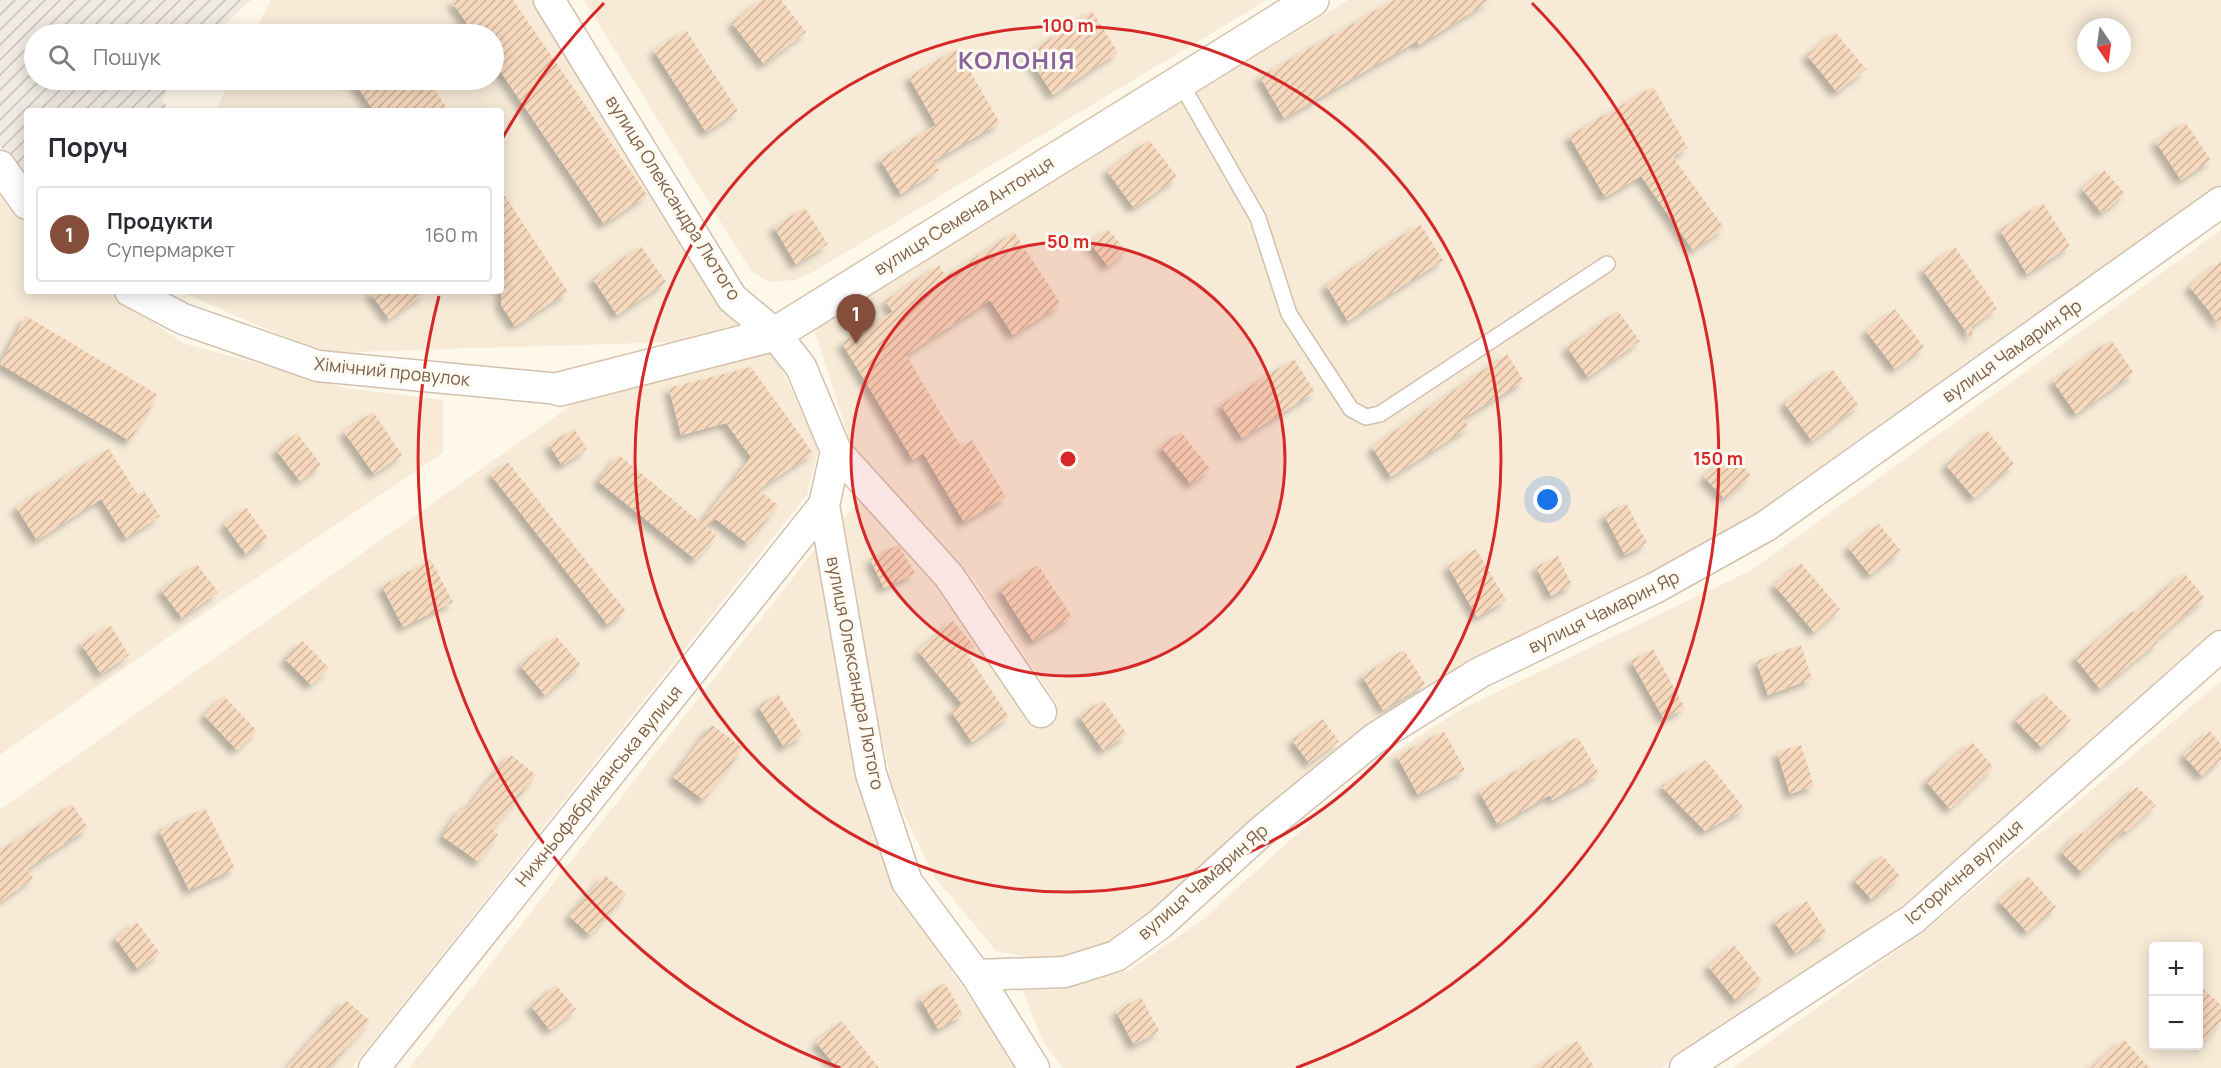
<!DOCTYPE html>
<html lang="uk">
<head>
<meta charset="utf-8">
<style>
	:root { --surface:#fff; --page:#f7f7f7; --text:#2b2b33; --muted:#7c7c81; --line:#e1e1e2; --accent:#854e3b }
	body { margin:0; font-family:Manrope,sans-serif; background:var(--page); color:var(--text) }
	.controls { position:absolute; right:18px; bottom:18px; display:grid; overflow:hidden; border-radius:6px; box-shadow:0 3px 15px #0003 }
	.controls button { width:54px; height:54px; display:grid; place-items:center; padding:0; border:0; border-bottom:2px solid var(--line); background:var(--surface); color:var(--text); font:30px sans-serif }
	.compass { position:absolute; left:2077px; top:18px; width:54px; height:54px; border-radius:50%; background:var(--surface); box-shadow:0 3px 15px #0003; rotate:167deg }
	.you { position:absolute; left:1548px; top:500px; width:21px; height:21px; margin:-15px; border:4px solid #fff; border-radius:50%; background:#1a73e8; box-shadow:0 0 0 9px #1a73e833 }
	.badge { display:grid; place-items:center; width:39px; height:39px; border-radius:50%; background:var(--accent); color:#fff; font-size:20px; font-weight:700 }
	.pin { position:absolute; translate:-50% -50px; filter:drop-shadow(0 2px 3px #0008) }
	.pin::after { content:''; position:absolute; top:32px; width:21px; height:18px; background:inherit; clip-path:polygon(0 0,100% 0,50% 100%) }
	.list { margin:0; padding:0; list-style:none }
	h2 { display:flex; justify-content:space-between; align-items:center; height:78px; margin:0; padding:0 24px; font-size:26px }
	h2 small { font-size:20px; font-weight:400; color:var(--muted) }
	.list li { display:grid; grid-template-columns:39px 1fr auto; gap:18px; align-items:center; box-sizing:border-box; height:96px; margin:0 12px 12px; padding:0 12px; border:2px solid var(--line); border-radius:6px }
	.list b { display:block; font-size:22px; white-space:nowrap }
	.list p { margin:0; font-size:20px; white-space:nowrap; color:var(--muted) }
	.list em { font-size:20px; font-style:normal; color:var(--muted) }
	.icon { flex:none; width:33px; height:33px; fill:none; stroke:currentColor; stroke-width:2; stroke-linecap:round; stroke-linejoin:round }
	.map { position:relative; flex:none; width:2221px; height:1068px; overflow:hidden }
	.search { position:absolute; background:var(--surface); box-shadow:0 3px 15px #0003; left:24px; top:24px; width:480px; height:66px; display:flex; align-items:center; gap:15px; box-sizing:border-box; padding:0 21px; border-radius:33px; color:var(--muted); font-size:22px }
	.panel { position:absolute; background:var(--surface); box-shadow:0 3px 15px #0003; left:24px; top:108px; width:480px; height:186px; border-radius:6px }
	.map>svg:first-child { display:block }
	.residential { fill:#f7ebd7; fill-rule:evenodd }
	.industrial { fill:url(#industrial-furrows) }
	.building { fill:url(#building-hatch); filter:url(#shadow) }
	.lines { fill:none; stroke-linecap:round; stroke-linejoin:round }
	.lane-casing { stroke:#d3c0ad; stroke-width:18 }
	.street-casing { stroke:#d3c0ad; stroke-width:33 }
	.secondary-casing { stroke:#d9c3ac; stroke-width:36 }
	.lane { stroke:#fff; stroke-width:15 }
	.street { stroke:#fff; stroke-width:30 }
	.secondary { stroke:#fff; stroke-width:33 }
	.ring { fill:none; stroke:#d62828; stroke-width:3 }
	.labels { text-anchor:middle; stroke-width:6; stroke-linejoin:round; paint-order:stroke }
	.street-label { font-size:18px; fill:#7d5f49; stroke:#fffbf2 }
	.district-label { font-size:24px; font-weight:bold; letter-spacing:1.5px; fill:#8a6198; stroke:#fffbf2 }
	.centre { fill:#d62828; stroke:#fffbf2; stroke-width:3 }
	.ring-label { font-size:18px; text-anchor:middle; font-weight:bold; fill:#d62828; stroke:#fffbf2; stroke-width:6; stroke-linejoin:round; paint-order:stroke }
</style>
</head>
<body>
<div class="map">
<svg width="2221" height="1068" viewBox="0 0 2221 1068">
	<defs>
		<pattern id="industrial-furrows" width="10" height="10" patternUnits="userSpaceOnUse" patternTransform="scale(1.5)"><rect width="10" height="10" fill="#efeae2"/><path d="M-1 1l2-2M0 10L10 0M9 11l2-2" fill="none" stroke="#c7c1b9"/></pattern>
		<pattern id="building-hatch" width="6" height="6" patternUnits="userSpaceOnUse" patternTransform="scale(1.5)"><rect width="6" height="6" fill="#f7d9be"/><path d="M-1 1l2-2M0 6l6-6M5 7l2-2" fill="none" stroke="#cdb39c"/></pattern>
		<filter id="shadow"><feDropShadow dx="-5.5" dy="5.5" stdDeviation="3" flood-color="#0004"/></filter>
	</defs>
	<rect width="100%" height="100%" fill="#fef8ea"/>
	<g class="residential">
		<path d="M271 0H533L707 278 740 324 706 341 321 353 180 291H501V111H215L231 80H494V34H254Z"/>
		<path d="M584 0H1267L813 272 795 280 768 282 751 271Z"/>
		<path d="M1348 0H2221V189L1755 521 1456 676 1117 945 1056 962 996 951 933 875 893 790 839 537 844 518 865 497 942 582 1039 723 1058 706 973 578 852 448 814 329ZM2086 27H2122V63H2086Z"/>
		<path d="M0 183 27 221V291H108L183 343 345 388 443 400V453L167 638 0 755Z"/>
		<path d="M2221 230V630L1912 905 1661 1068H1063L1043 1042 1022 990 1062 989 1129 970 1200 922 1372 766 1460 710 1750 571Z"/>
		<path d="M773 350 819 448 807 495 352 1068H0V810L577 401Z"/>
		<path d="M820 543 896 890 1018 1068H409Z"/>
		<path d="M2221 681V1068H1733L1928 928ZM2154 946H2198V1046H2154Z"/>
	</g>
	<path class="industrial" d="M0 0H251L214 34H34V80H173L162 99 169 111H27V186L0 146Z"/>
	<g class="building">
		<path d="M451 0H513L647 195 604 224 494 62V34H474Z"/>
		<path d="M761 0H781L806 32 764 64 732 23Z"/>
		<path d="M1394 0H1491L1419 45 1417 41 1284 118 1260 77Z"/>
		<path d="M1092 11 1118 52 1053 95 1027 54Z"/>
		<path d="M686 30 738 111 706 132 654 51Z"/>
		<path d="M1835 32 1866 69 1837 92 1807 55Z"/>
		<path d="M957 49 1000 123 933 161 939 170 901 194 880 159 936 125 909 77Z"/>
		<path d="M353 80H428L449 111H374Z"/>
		<path d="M1653 87 1688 148 1673 157 1724 228 1693 250 1641 176 1605 197 1569 136Z"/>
		<path d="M2185 122 2211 160 2181 180 2156 142Z"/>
		<path d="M1149 140 1177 177 1134 208 1107 171Z"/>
		<path d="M2104 170 2125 194 2102 213 2082 189Z"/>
		<path d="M501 190 568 292 515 326 501 305Z"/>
		<path d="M2043 203 2070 246 2027 274 2000 230Z"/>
		<path d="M805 208 828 244 796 264 774 227Z"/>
		<path d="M1420 224 1443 260 1348 321 1326 285Z"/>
		<path d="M1108 229 1126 251 1108 266 1090 243Z"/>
		<path d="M1014 232 1061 304 1013 335 990 300 906 355 961 447 972 440 1006 497 964 522 923 453 913 460 842 343 893 312 885 301 939 265 946 276Z"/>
		<path d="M641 246 666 282 617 315 593 279Z"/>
		<path d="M1955 247 1997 308 1972 326V340L1923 270Z"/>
		<path d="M2221 261V326L2189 286Z"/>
		<path d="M369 291H428L389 319Z"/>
		<path d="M1895 309 1924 347 1895 369 1866 331Z"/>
		<path d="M1618 311 1640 341 1588 377 1567 347Z"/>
		<path d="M26 316 158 395 130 441 0 364Z"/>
		<path d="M2111 340 2134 373 2076 414 2053 381Z"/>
		<path d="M1507 354 1524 381 1463 418 1469 427 1391 477 1372 447Z"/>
		<path d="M1294 359 1315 392 1242 438 1221 405Z"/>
		<path d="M751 367 813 453 758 490 778 505 748 544 716 519 705 526 716 535 696 560 598 481 619 455 701 523 751 457 726 423 681 435 669 388Z"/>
		<path d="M1832 369 1859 405 1812 441 1784 403Z"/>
		<path d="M373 412 402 455 374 474 344 432Z"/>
		<path d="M574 429 587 449 562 465 549 445Z"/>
		<path d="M1987 430 2014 464 1974 498 1946 465Z"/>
		<path d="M1181 432 1210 469 1191 484 1161 447Z"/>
		<path d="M297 433 321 465 300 481 276 450Z"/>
		<path d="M109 449 138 495 144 491 160 516 126 538 101 499 37 540 16 507Z"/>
		<path d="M1730 453 1751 475 1725 499 1704 477Z"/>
		<path d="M508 462 626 611 608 625 491 475Z"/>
		<path d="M1626 503 1647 543 1625 555 1604 515Z"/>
		<path d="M246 507 268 538 246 554 224 524Z"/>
		<path d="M1879 524 1901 551 1870 575 1848 547Z"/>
		<path d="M898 545 915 573 884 588 870 559Z"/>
		<path d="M1476 549 1506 600 1477 617 1448 566Z"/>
		<path d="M1558 556 1572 585 1551 596 1536 567Z"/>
		<path d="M431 560 453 602 403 627 382 586Z"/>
		<path d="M1801 563 1840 609 1814 632 1774 585Z"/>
		<path d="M197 564 218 592 182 618 161 590Z"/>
		<path d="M1038 565 1072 617 1033 641 1000 589Z"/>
		<path d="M2184 573 2205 598 2156 639 2158 642 2100 689 2075 658 2133 611 2135 614Z"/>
		<path d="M953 621 974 646 966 652 1009 717 972 742 951 711 962 704 918 651Z"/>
		<path d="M110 625 129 655 101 674 81 644Z"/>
		<path d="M556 636 581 665 545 695 520 665Z"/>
		<path d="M303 641 329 668 311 685 285 659Z"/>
		<path d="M1801 645 1812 679 1768 695 1756 661Z"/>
		<path d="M1653 649 1685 708 1664 719 1631 661Z"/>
		<path d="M1404 650 1425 684 1383 710 1362 676Z"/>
		<path d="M2044 693 2071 720 2042 748 2015 720Z"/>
		<path d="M778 694 803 735 784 747 758 706Z"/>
		<path d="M224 696 257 731 237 750 204 715Z"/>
		<path d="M1103 700 1127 734 1103 750 1079 716Z"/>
		<path d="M1323 719 1339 741 1309 763 1292 740Z"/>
		<path d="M712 725 743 748 704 800 673 777Z"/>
		<path d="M1444 731 1465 770 1418 795 1397 756Z"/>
		<path d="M2210 731 2221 744V759L2202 776 2183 755Z"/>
		<path d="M1578 737 1599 774 1552 800 1550 795 1498 825 1479 791Z"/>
		<path d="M1972 742 1993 767 1950 809 1926 781Z"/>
		<path d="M1801 745 1814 786 1790 794 1777 752Z"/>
		<path d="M510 754 536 775 492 830 498 834 479 862 442 836 461 808 465 811Z"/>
		<path d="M1706 760 1745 809 1705 831 1661 786Z"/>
		<path d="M2137 787 2156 805 2126 832 2124 830 2082 873 2061 852 2080 832 2083 835Z"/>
		<path d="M72 804 88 828 27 869 33 878 0 902V851Z"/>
		<path d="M205 808 235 868 189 890 159 830Z"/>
		<path d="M1882 855 1900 876 1872 900 1854 880Z"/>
		<path d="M605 875 626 894 590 935 569 916Z"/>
		<path d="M2028 876 2056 907 2027 932 1999 901Z"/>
		<path d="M1807 901 1827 933 1795 953 1774 921Z"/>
		<path d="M137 922 160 953 138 969 115 938Z"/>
		<path d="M1734 945 1762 981 1736 1001 1708 966Z"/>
		<path d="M945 983 963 1015 938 1029 920 998Z"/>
		<path d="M556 985 576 1009 550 1030 531 1006Z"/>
		<path d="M2199 985 2221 1005V1021L2199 1047Z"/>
		<path d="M1141 997 1159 1031 1134 1045 1116 1011Z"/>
		<path d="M346 1000 370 1021 329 1068H287Z"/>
		<path d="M842 1021 879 1068H837L816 1042Z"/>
		<path d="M2124 1039 2149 1068H2091Z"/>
		<path d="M1577 1041 1595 1068H1535Z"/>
	</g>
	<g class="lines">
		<g class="lane-casing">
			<path id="lane" d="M1180 82 1258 218 1289 314 1351 409 1366 417 1380 414 1607 264"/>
		</g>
		<g class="street-casing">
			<g id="street">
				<path d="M549 0 732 298 775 334 801 367 836 451 824 505 871 774 907 882 976 975 1034 1068"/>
				<path d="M0 166 27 204"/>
				<path d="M130 291 183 319 318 366 560 389"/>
				<path d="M836 451 949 576 1041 712"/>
				<path d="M976 975 1065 972 1116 956 1160 924 1264 829 1374 739 1479 673 1655 588 1766 526 2221 202"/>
				<path d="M374 1068 824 505"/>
				<path d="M1685 1068 1913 919 2221 646"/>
			</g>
		</g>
		<g class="secondary-casing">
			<path id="secondary" d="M560 389 775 334 1312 0"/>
		</g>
		<use href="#lane" class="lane"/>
		<use href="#street" class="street"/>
		<use href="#secondary" class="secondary"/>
	</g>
	<circle cx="1068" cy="459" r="217" fill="#d62828" fill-opacity=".12"/>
	<g class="ring">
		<circle cx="1068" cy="459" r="217"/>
		<circle cx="1068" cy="459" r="433"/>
		<path d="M840 1068A650 650 0 0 1 439 296M502 139A650 650 0 0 1 604 3M1532 3A650 650 0 0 1 1296 1068"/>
	</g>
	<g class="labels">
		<g class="street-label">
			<text transform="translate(673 198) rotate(58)" y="6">вулиця Олександра Лютого</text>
			<text transform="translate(964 216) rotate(-32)" y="6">вулиця Семена Антонця</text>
			<text transform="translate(2012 351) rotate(-35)" y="6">вулиця Чамарин Яр</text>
			<text transform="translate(392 372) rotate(6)" y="6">Хімічний провулок</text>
			<text transform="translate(1604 612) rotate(-26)" y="6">вулиця Чамарин Яр</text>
			<text transform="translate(855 673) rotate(79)" y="6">вулиця Олександра Лютого</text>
			<text transform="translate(599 786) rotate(-51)" y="6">Нижньофабриканська вулиця</text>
			<text transform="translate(1964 872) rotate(-41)" y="6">Історична вулиця</text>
			<text transform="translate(1203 882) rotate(-41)" y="6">вулиця Чамарин Яр</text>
		</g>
		<g class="district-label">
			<text x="1017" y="69">КОЛОНІЯ</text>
		</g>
	</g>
	<circle cx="1068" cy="459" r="9" class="centre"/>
	<g class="ring-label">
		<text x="1068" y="32">100 m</text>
		<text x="1068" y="248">50 m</text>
		<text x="1718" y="465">150 m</text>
	</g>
</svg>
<div class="controls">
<button>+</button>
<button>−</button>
</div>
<svg class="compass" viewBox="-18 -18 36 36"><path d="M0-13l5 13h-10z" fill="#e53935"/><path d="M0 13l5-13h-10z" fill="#7c7c81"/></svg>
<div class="you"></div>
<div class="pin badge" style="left:856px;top:344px">1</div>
<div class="search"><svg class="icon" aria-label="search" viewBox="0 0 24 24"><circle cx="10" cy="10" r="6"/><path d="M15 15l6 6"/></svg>Пошук</div>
<section class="panel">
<h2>Поруч<small></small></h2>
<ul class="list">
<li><span class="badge">1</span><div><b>Продукти</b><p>Супермаркет</p></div><em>160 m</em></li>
</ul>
</section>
</div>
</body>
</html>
